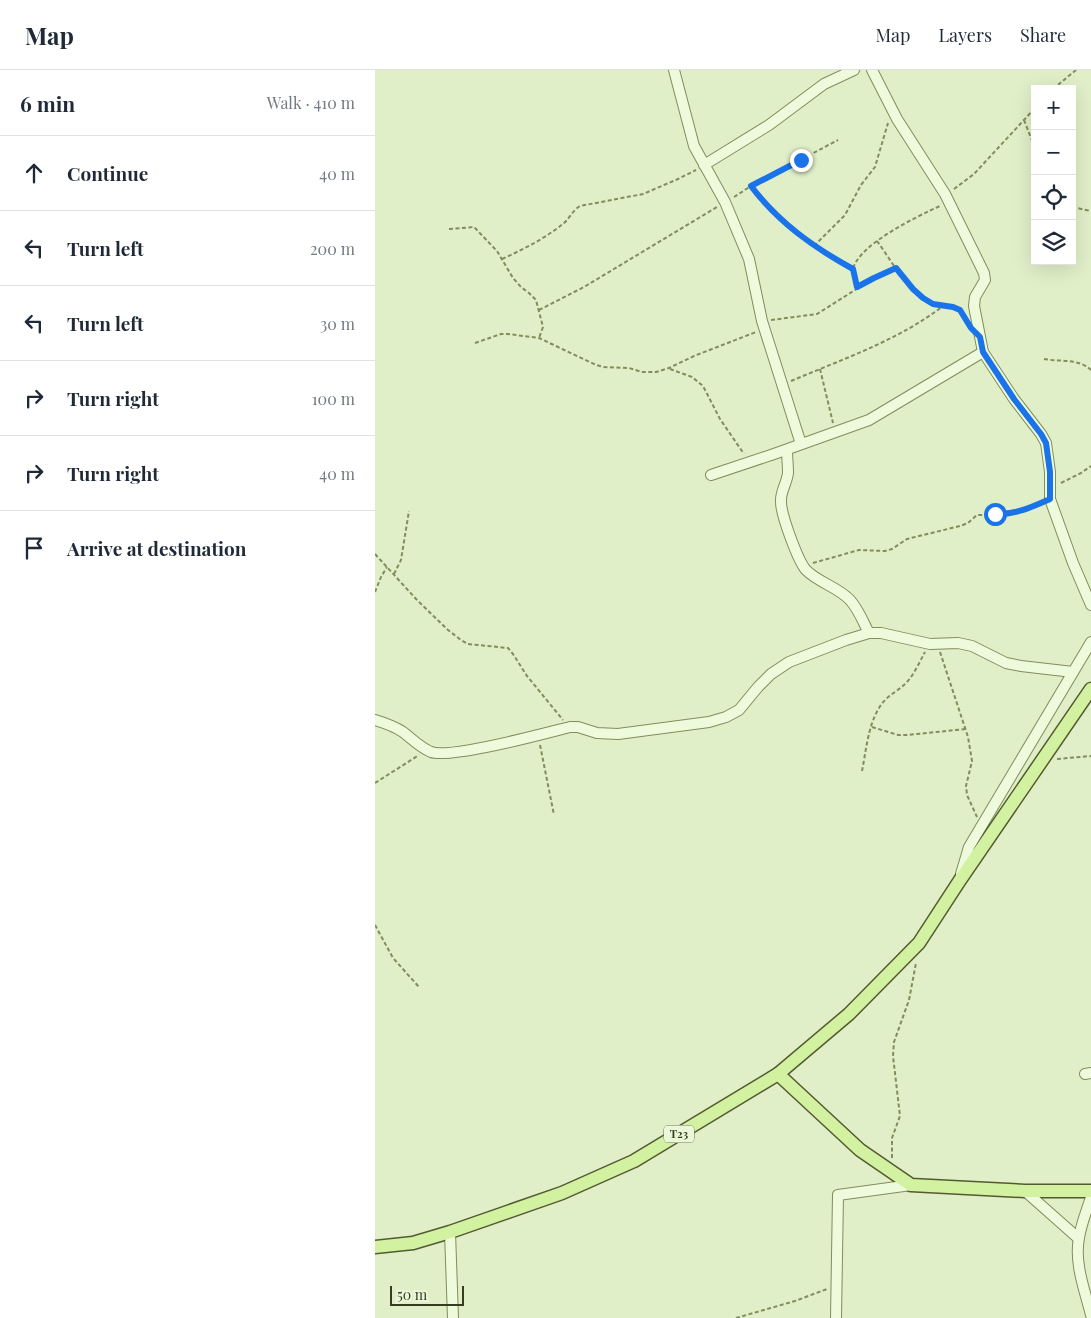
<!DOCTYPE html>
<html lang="en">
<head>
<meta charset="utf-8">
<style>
	:root { --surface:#fff; --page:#f2f2f3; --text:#1f2937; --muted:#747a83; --line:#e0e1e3 }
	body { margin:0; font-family:"Playfair Display",serif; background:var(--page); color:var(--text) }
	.controls { position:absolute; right:15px; top:15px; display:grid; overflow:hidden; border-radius:0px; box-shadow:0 5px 20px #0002 }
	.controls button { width:45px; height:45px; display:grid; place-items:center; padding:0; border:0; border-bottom:1px solid var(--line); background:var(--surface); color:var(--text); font:25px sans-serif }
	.scale { position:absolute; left:15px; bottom:12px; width:74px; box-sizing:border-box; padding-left:5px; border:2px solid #373c20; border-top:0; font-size:14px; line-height:18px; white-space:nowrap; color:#373c20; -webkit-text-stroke:4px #eaf7d8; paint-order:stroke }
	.stop { position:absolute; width:15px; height:15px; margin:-11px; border:4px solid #1a73e8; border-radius:50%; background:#fff }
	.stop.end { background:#1a73e8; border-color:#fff; box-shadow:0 1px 5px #0008 }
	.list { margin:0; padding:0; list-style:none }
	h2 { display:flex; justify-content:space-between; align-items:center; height:65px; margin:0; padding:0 20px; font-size:21px }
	h2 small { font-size:16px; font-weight:400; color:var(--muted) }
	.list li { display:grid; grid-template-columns:32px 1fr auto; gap:15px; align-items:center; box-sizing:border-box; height:75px; padding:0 20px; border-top:1px solid var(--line) }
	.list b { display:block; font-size:19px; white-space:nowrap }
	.list em { font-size:16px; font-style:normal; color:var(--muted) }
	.icon { flex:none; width:28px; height:28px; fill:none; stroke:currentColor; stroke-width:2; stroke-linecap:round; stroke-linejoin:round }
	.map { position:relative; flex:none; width:716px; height:1248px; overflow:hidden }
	header { display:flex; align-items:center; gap:30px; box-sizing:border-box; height:70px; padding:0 25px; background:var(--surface); border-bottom:1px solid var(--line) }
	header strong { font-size:24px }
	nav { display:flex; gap:28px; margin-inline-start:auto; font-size:18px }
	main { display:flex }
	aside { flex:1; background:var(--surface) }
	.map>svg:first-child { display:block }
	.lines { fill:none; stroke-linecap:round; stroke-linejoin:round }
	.minor-casing { stroke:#828c5c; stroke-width:12 }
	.major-casing { stroke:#545a30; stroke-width:15 }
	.path { stroke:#828c5c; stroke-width:2; stroke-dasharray:4 2.5; stroke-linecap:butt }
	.minor { stroke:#eefadc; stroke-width:10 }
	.major { stroke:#d3f2a1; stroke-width:12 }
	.route { stroke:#1a73e8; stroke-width:6 }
	.labels { text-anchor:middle; stroke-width:4.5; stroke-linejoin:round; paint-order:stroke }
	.shield { fill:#eaf7d8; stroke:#6d7457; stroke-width:1 }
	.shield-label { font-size:11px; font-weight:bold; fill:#373c20 }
</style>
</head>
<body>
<header>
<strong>Map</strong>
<nav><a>Map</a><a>Layers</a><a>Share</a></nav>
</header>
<main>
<aside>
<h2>6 min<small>Walk · 410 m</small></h2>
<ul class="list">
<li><svg class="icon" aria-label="ahead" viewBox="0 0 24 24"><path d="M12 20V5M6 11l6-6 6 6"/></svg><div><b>Continue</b></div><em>40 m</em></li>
<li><svg class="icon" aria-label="left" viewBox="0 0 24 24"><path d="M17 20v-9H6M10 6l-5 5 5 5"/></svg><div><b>Turn left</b></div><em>200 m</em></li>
<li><svg class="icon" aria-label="left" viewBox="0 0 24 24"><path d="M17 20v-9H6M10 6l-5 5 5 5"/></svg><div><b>Turn left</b></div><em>30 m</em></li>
<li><svg class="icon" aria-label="right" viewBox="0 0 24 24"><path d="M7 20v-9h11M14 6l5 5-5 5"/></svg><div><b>Turn right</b></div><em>100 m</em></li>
<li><svg class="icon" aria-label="right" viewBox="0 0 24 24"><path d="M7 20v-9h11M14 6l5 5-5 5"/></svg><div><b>Turn right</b></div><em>40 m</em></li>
<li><svg class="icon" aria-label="arrive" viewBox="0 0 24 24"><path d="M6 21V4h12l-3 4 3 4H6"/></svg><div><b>Arrive at destination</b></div></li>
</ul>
</aside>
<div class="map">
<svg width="716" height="1248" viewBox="0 0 716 1248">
	<rect width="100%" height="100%" fill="#e0efc8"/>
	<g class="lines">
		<g class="minor-casing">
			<g id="minor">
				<path d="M299 0 319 76 350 132 374 189 387 251 426 374"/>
				<path d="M497 0 522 49 570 124 609 203 610 210 600 227 599 236 608 282 639 329 666 364 671 373 675 402V429L698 493 716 535"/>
				<path d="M329 95 394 55 449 14 479 0"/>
				<path d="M412 380C412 387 413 395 413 403 412 413 405 422 406 432 406 445 423 491 431 500 444 513 463 517 475 530 484 540 488 552 494 563"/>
				<path d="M336 405 399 384 494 350 608 282"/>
				<path d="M0 650C10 653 19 656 28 662 37 669 46 678 56 682 76 689 171 663 195 657H203L222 663 243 664 334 652 351 647 364 640 383 617 396 604 414 592 471 570 494 563H506L555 574 583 573 597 576 631 593 646 596 698 602"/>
				<path d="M586 804 594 777 716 572"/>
				<path d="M710 1004 716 1003"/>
				<path d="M650 1121 703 1168"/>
				<path d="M716 1127C712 1140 706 1154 704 1168 699 1193 710 1221 716 1245"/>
				<path d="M75 1162 78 1248"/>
				<path d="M461 1248 463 1125 536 1115"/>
			</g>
		</g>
		<g class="major-casing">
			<g id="major">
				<path d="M403 1004 474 944 544 873 585 810 716 619"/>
				<path d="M0 1177 38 1173 75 1162 187 1123 259 1091 403 1004 485 1080 536 1115 650 1121H716"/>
			</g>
		</g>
		<g class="path">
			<path d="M678 19 701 0"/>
			<path d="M649 50 660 78"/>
			<path d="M376 116C404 152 438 177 478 199"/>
			<path d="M579 119 599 104 660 38"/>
			<path d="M359 127 376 116 463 70"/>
			<path d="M697 137 716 141"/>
			<path d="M74 159 99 157 122 181 138 208 146 217 154 223 161 230 168 257 164 268"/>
			<path d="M502 171C516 190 529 215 548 228 565 240 580 229 591 250"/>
			<path d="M439 176 470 145 486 115 500 97 513 53"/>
			<path d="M127 189C149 179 171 168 189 153 195 148 198 140 205 136L268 124 303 109 321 100"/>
			<path d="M482 217 478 199C484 174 543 146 565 136"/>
			<path d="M164 240 209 217 342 137"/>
			<path d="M396 250 442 244 499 208 521 198"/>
			<path d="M100 273 126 264H133L164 268 221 295 229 297 254 298 267 302H281L294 298 319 286 381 262"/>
			<path d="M669 289C685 292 703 288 716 300"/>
			<path d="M295 299 317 307 328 316 345 349 369 384"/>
			<path d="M445 299 458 353"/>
			<path d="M416 311C468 289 524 270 568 236"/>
			<path d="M686 413 706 403 716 396"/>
			<path d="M0 484 42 530 73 560 86 570 93 574 133 578 138 584 152 606 188 650"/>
			<path d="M438 493 484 480 510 481 517 479 532 469 585 456 593 453 602 445H631L666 433"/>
			<path d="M19 504 26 490 34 441"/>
			<path d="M0 522 6 507 12 497"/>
			<path d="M565 582 593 667 597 691 591 716 592 725 602 747"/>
			<path d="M497 657 523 665H532L591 659"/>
			<path d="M165 675 179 745"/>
			<path d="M682 689 716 686"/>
			<path d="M487 701C491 681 493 656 504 638 510 627 520 623 529 615 538 607 544 593 550 582"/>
			<path d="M0 713 44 685"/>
			<path d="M0 855 18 888 44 917"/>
			<path d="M517 1088V1068L525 1046 518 986 519 972 534 930 541 893"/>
			<path d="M361 1248 420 1231 452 1219"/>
		</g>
		<use href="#minor" class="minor"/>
		<use href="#major" class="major"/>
	</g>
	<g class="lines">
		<path class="route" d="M426 90 376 116C403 152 438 177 478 199L482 217 499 208 521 198 538 219 548 228 558 234 578 237 585 240 596 258 605 267 608 282 639 329 666 364 671 373 675 402V429C657 437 640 445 620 444"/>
	</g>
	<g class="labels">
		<rect class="shield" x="289" y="1055.5" width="30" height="17" rx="4"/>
		<g class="shield-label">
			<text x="304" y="1068">T23</text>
		</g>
	</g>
</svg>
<div class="controls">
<button>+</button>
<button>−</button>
<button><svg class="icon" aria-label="locate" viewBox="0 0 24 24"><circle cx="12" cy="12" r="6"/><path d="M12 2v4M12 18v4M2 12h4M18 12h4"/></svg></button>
<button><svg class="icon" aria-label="layers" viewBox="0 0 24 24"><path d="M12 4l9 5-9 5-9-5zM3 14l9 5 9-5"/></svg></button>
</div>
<div class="scale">50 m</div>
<div class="stop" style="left:620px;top:444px"></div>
<div class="stop end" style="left:426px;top:90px"></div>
</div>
</main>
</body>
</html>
